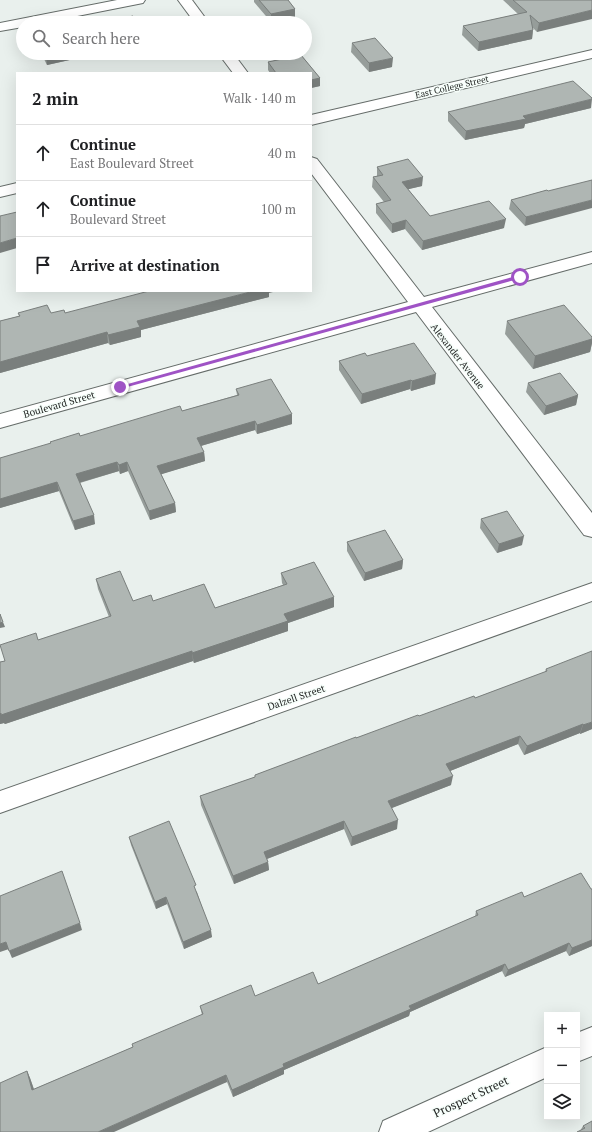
<!DOCTYPE html>
<html lang="en">
<head>
<meta charset="utf-8">
<style>
	:root { --surface:#fff; --page:#f2f2f2; --text:#202124; --muted:#757577; --line:#e0e0e0 }
	body { margin:0; font-family:"PT Serif",serif; background:var(--page); color:var(--text) }
	.controls { position:absolute; right:12px; bottom:12px; display:grid; overflow:hidden; border-radius:0px; box-shadow:0 4px 16px #0002 }
	.controls button { width:36px; height:36px; display:grid; place-items:center; padding:0; border:0; border-bottom:1px solid var(--line); background:var(--surface); color:var(--text); font:20px sans-serif }
	.stop { position:absolute; width:12px; height:12px; margin:-9px; border:3px solid #9f53c5; border-radius:50%; background:#fff }
	.stop.end { background:#9f53c5; border-color:#fff; box-shadow:0 1px 4px #0008 }
	.list { margin:0; padding:0; list-style:none }
	h2 { display:flex; justify-content:space-between; align-items:center; height:52px; margin:0; padding:0 16px; font-size:17px }
	h2 small { font-size:13px; font-weight:400; color:var(--muted) }
	.list li { display:grid; grid-template-columns:26px 1fr auto; gap:12px; align-items:center; box-sizing:border-box; height:56px; padding:0 16px; border-top:1px solid var(--line) }
	.list b { display:block; font-size:15px; white-space:nowrap }
	.list p { margin:0; font-size:13px; white-space:nowrap; color:var(--muted) }
	.list em { font-size:13px; font-style:normal; color:var(--muted) }
	.icon { flex:none; width:22px; height:22px; fill:none; stroke:currentColor; stroke-width:2; stroke-linecap:round; stroke-linejoin:round }
	.map { position:relative; flex:none; width:592px; height:1132px; overflow:hidden }
	.search { position:absolute; background:var(--surface); box-shadow:0 4px 16px #0002; left:16px; top:16px; width:296px; height:44px; display:flex; align-items:center; gap:10px; box-sizing:border-box; padding:0 14px; border-radius:22px; color:var(--muted); font-size:15px }
	.panel { position:absolute; background:var(--surface); box-shadow:0 4px 16px #0002; left:16px; top:72px; width:296px; height:220px; border-radius:0px }
	.map>svg:first-child { display:block }
	.lines { fill:none; stroke-linecap:round; stroke-linejoin:round }
	.street-casing { stroke:#656c69; stroke-width:2 }
	.street { fill:#fff; fill-rule:evenodd }
	.wall { fill:#969d9a }
	.shaded-wall { fill:#7a7f7d }
	.building { fill:#afb6b3; stroke:#7a7f7d }
	.route { fill:#9f53c5 }
	.labels { text-anchor:middle; stroke-width:3; stroke-linejoin:round; paint-order:stroke }
	.far-street-label { font-size:9px; fill:#242625; stroke:#f6fefa }
	.street-label { font-size:10px; fill:#242625; stroke:#f6fefa }
	.near-street-label { font-size:12px; fill:#242625; stroke:#f6fefa }
</style>
</head>
<body>
<div class="map">
<svg width="592" height="1132" viewBox="0 0 592 1132">
	<rect width="100%" height="100%" fill="#e9f0ed"/>
	<g class="lines">
		<g class="street-casing">
			<g id="street">
				<path d="M117 0H145L143 3 138 4 42 23H23V27L0 31V23Z"/>
				<path d="M178 0H192L209 23H195Z"/>
				<path d="M592 50V58L311 125V115Z"/>
				<path d="M218 53H233L248 73H233Z"/>
				<path d="M311 157 317 159 424 297 592 252V263L432 307 592 513V537L584 535 416 312 0 428V414L408 302 311 173Z"/>
				<path d="M17 183V193L0 197V187Z"/>
				<path d="M592 583V601L0 813V791Z"/>
				<path d="M592 1027V1056L577 1062V1033Z"/>
				<path d="M547 1047V1077L428 1132H379L383 1121Z"/>
			</g>
		</g>
		<use href="#street" class="street"/>
	</g>
	<g class="wall">
		<path d="M254 0H288L295 9V17L271 22 254 2Z"/>
		<path d="M503 0H592L537 32 533 28 532 39 478 51 462 35 463 26 518 14Z"/>
		<path d="M352 43 392 67 369 72 351 52Z"/>
		<path d="M41 53H74V59L47 65Z"/>
		<path d="M301 55 320 78V86L311 88V73H270L268 70V62Z"/>
		<path d="M591 108 525 124 524 128 465 140 448 121V112Z"/>
		<path d="M377 167 422 186 408 189 430 216 504 228 422 250 405 229 392 233 376 213V204L384 202 372 187 373 177 377 176Z"/>
		<path d="M547 190 525 226 509 209 511 200Z"/>
		<path d="M269 293V297L141 330V337L110 345 108 343 0 373V321L19 316 18 313H65Z"/>
		<path d="M507 321 592 337V343L590 352 533 369 505 334Z"/>
		<path d="M367 356 435 384 411 391 410 389 361 404 339 370V361Z"/>
		<path d="M528 383 578 395 576 405 544 415 526 392Z"/>
		<path d="M236 389 292 424 257 434 255 430 201 446 204 452 205 461 161 474 175 503 176 512 150 520 128 471 120 474 119 471 80 483 95 524 75 530 59 491 0 508V458L80 436 182 411 237 395Z"/>
		<path d="M481 519 522 545 497 553 480 528Z"/>
		<path d="M347 542 403 560 402 569 364 581 347 551Z"/>
		<path d="M281 573 334 607 288 623V631L194 663 193 661 5 724 4 723 0 724V662L5 661 38 640 109 617 98 589 96 579 133 601H153L215 608 283 585 282 583Z"/>
		<path d="M546 669 592 729 580 734V733L524 755 518 744 450 771 451 785 391 808 397 829 351 846 344 829 267 859 268 862 269 870 234 884 201 805 200 796 255 777V775L356 738 475 698 545 672Z"/>
		<path d="M129 837 197 892 212 937 184 949 167 904 156 909 131 845Z"/>
		<path d="M591 889H592V946L569 956 566 951 505 977 502 971 410 1012 409 1016 284 1070V1074L233 1097 227 1082 0 1132 27 1071 30 1078 34 1089 133 1047 202 1015 200 1006 255 996 318 984 475 917 476 911 524 897Z"/>
		<path d="M583 1126 592 1132 580 1131Z"/>
	</g>
	<g class="shaded-wall">
		<path d="M295 9V17L271 22V14Z"/>
		<path d="M592 10V19L537 32 539 23Z"/>
		<path d="M533 30 532 39 478 51 479 42Z"/>
		<path d="M58 53H74V59L47 65 46 56Z"/>
		<path d="M393 58 392 67 369 72V63Z"/>
		<path d="M320 78V86L311 88V80Z"/>
		<path d="M592 99 591 108 525 124 524 128 465 140 466 131 523 116Z"/>
		<path d="M423 177 422 186 401 191 402 182Z"/>
		<path d="M592 200V208L525 226 526 217Z"/>
		<path d="M506 219 504 228 422 250 423 241Z"/>
		<path d="M406 220 405 229 392 233V224Z"/>
		<path d="M17 238V248L0 253V243Z"/>
		<path d="M254 291H277L269 293V297L141 330V337L110 345 108 335 137 321Z"/>
		<path d="M107 332 108 343 0 373V362Z"/>
		<path d="M592 339V343L590 352 533 369 535 356Z"/>
		<path d="M436 374 435 384 411 391 412 381Z"/>
		<path d="M411 380 410 389 361 404 362 394Z"/>
		<path d="M578 395 576 405 544 415 546 406Z"/>
		<path d="M292 414V424L257 434V425Z"/>
		<path d="M255 421V430L197 447V438Z"/>
		<path d="M204 452 205 461 159 475 157 466Z"/>
		<path d="M117 462 119 471 78 483 76 474Z"/>
		<path d="M127 462 128 471 120 474 119 465Z"/>
		<path d="M57 482 59 491 0 508V499Z"/>
		<path d="M175 503 176 512 150 520 149 511Z"/>
		<path d="M94 515 95 524 75 530 73 521Z"/>
		<path d="M524 536 522 545 497 553 499 544Z"/>
		<path d="M403 560 402 569 364 581 365 573Z"/>
		<path d="M334 597V607L288 623V631L194 663 192 653 284 614Z"/>
		<path d="M3 622 5 627 0 628V623Z"/>
		<path d="M192 651 193 661 5 724 4 723 0 724V714Z"/>
		<path d="M592 722V729L580 734 583 725Z"/>
		<path d="M583 724 580 733 524 755 527 746Z"/>
		<path d="M520 736 518 744 445 773 446 764Z"/>
		<path d="M453 776 451 785 387 810 388 801Z"/>
		<path d="M398 820 397 829 351 846 352 837Z"/>
		<path d="M344 821V829L264 860V852Z"/>
		<path d="M268 862 269 870 234 884 233 876Z"/>
		<path d="M166 897 167 904 156 909 155 902Z"/>
		<path d="M80 923 82 930 12 958 9 951Z"/>
		<path d="M211 930 212 937 184 949 183 942Z"/>
		<path d="M592 940V946L569 956 572 948Z"/>
		<path d="M6 942 9 949 0 952V944Z"/>
		<path d="M569 943 566 951 505 977 508 970Z"/>
		<path d="M505 964 502 971 410 1012 409 1016 284 1070V1074L233 1097 232 1090 283 1064 409 1006Z"/>
		<path d="M27 1071 30 1078 36 1096 32 1090Z"/>
		<path d="M226 1075 227 1082 114 1132H98Z"/>
	</g>
	<g class="building">
		<path d="M259 0H288L295 9 271 14Z"/>
		<path d="M513 0H592V10L539 23 530 15 533 30 479 42 463 26 527 12Z"/>
		<path d="M133 16 138 23H110L109 21Z"/>
		<path d="M375 38 393 58 369 63 352 43Z"/>
		<path d="M44 53H58L46 56Z"/>
		<path d="M301 55 320 78 311 80V73H276L268 62Z"/>
		<path d="M573 81 592 98V99L523 116 526 119 466 131 448 112Z"/>
		<path d="M408 159 423 177 402 182 430 216 489 201 506 219 423 241 406 220 392 224 376 204 391 200 373 177 383 175 377 167Z"/>
		<path d="M592 180V200L526 217 511 200 547 190 548 191Z"/>
		<path d="M17 212V238L0 243V216Z"/>
		<path d="M149 291H254L137 321 140 327 108 335 107 332 0 362V321L20 316 18 313 47 305 51 313 64 310 65 313Z"/>
		<path d="M564 305 592 337V339L535 356 507 321Z"/>
		<path d="M414 343 436 374 412 381 411 380 362 394 339 361 365 353 367 356Z"/>
		<path d="M560 373 578 395 546 406 528 383Z"/>
		<path d="M271 379 292 414 257 425 255 421 197 438 204 452 157 466 175 503 149 511 127 462 119 465 117 462 76 474 94 515 73 521 57 482 0 499V458L51 443 50 442 79 433 80 436 180 406 182 411 239 395 236 389Z"/>
		<path d="M507 511 524 536 499 544 481 519Z"/>
		<path d="M385 530 403 560 365 573 347 542Z"/>
		<path d="M314 562 334 597 284 614 288 621 192 653V651L1 715V713L0 714V662L5 661 0 645 36 633 38 640 111 616 96 579 120 571 133 601 151 595 153 601 204 584 215 608 287 584 281 573Z"/>
		<path d="M0 614 3 622 0 623Z"/>
		<path d="M592 651V722L583 725V724L527 746 520 736 446 764 453 776 388 801 398 820 352 837 344 821 264 852 268 862 233 876 200 796 255 777V775L356 737V738L418 715 419 716 474 696 475 698 547 671 546 669Z"/>
		<path d="M169 821 196 885 194 886 211 930 183 942 166 897 155 902 129 837Z"/>
		<path d="M62 871 80 923 9 951 6 942 0 944V896Z"/>
		<path d="M581 873 591 889H592V940L572 948 569 943 508 970 505 964 409 1006 411 1009 283 1064 284 1067 232 1090 226 1075 98 1132H0V1083L27 1071 32 1090 133 1047 132 1044 203 1014 200 1006 251 985 255 996 313 972 318 984 478 915 476 911 522 892 524 897Z"/>
		<path d="M592 1121V1132H577L585 1128 583 1126Z"/>
	</g>
	<path class="route" d="M520 275 522 276V278L120 389 117 387Z"/>
	<g class="labels">
		<g class="far-street-label">
			<text transform="translate(452 87) rotate(-13)" y="3">East College Street</text>
		</g>
		<g class="street-label">
			<text transform="translate(458 356) rotate(52)" y="4">Alexander Avenue</text>
			<text transform="translate(59 404) rotate(-16)" y="4">Boulevard Street</text>
			<text transform="translate(296 697) rotate(-19)" y="4">Dalzell Street</text>
		</g>
		<g class="near-street-label">
			<text transform="translate(471 1097) rotate(-25)" y="4">Prospect Street</text>
		</g>
	</g>
</svg>
<div class="controls">
<button>+</button>
<button>−</button>
<button><svg class="icon" aria-label="layers" viewBox="0 0 24 24"><path d="M12 4l9 5-9 5-9-5zM3 14l9 5 9-5"/></svg></button>
</div>
<div class="stop" style="left:520px;top:277px"></div>
<div class="stop end" style="left:120px;top:387px"></div>
<div class="search"><svg class="icon" aria-label="search" viewBox="0 0 24 24"><circle cx="10" cy="10" r="6"/><path d="M15 15l6 6"/></svg>Search here</div>
<section class="panel">
<h2>2 min<small>Walk · 140 m</small></h2>
<ul class="list">
<li><svg class="icon" aria-label="ahead" viewBox="0 0 24 24"><path d="M12 20V5M6 11l6-6 6 6"/></svg><div><b>Continue</b><p>East Boulevard Street</p></div><em>40 m</em></li>
<li><svg class="icon" aria-label="ahead" viewBox="0 0 24 24"><path d="M12 20V5M6 11l6-6 6 6"/></svg><div><b>Continue</b><p>Boulevard Street</p></div><em>100 m</em></li>
<li><svg class="icon" aria-label="arrive" viewBox="0 0 24 24"><path d="M6 21V4h12l-3 4 3 4H6"/></svg><div><b>Arrive at destination</b></div></li>
</ul>
</section>
</div>
</body>
</html>
